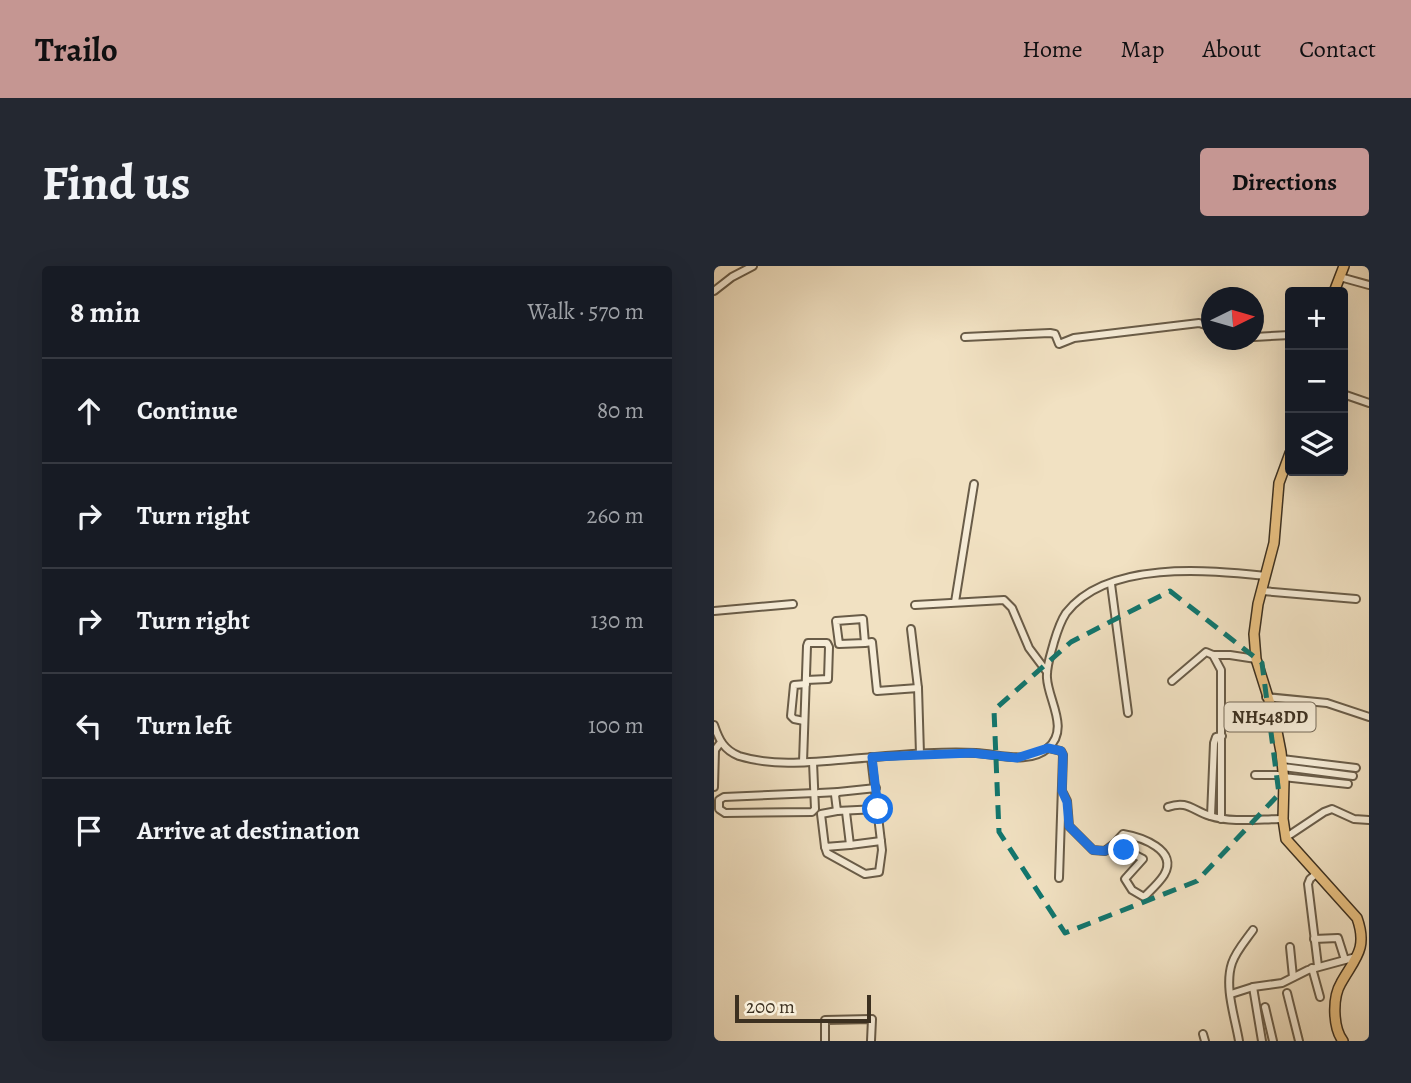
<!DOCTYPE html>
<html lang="en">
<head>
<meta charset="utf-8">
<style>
	:root { --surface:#171b24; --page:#242831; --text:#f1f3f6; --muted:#9ea1a6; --line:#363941; --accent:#c59692 }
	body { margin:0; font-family:Alegreya,serif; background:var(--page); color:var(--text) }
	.controls { position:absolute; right:21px; top:21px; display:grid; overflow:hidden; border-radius:7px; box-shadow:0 7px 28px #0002 }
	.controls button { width:63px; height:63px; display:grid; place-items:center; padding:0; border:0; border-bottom:2px solid var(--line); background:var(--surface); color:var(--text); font:35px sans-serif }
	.compass { position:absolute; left:487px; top:21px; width:63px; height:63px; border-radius:50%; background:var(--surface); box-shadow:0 7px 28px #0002; rotate:85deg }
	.scale { position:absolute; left:21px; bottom:18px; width:136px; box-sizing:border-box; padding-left:7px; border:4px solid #3c3020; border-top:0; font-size:19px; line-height:24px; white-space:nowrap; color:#3c3020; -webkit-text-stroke:5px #f6ecd7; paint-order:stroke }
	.stop { position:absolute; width:21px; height:21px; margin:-16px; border:5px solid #1a73e8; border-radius:50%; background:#fff }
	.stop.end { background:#1a73e8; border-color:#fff; box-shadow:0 2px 7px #0008 }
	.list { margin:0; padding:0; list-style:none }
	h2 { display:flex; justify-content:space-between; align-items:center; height:91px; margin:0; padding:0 28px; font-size:30px }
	h2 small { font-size:23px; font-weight:400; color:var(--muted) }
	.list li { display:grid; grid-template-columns:46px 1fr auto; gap:21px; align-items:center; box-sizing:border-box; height:105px; padding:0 28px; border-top:2px solid var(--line) }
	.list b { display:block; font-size:26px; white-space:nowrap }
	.list em { font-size:23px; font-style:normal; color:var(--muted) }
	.icon { flex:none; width:38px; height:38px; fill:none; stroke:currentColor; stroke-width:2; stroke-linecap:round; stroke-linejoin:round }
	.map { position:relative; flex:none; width:655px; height:775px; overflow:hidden; border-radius:7px }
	header { display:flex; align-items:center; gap:42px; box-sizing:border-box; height:98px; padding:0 35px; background:var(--accent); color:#111 }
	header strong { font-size:33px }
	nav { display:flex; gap:38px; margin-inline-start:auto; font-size:24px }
	.intro { display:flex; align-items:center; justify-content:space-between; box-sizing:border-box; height:168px; padding:0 42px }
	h1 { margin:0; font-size:49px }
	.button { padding:18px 32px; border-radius:7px; background:var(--accent); color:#111; font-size:24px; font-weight:700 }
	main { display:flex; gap:42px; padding:0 42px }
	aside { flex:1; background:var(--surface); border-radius:7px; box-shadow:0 7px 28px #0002 }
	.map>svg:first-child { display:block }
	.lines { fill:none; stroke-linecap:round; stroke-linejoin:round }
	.minor-casing { stroke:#695c48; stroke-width:10 }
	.highway-casing { stroke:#3c3020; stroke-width:12 }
	.minor { stroke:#f6ecd7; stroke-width:6 }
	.highway { stroke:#e8c081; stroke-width:9 }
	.route { stroke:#1a73e8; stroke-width:9 }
	.marked { fill:none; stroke:#0f766e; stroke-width:5; stroke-dasharray:14 9; stroke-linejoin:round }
	.labels { text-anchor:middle; stroke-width:5; stroke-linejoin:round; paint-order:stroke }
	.shield { fill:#f6ecd7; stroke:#746857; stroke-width:2 }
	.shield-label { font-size:18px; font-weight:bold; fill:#3c3020 }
</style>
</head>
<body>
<header>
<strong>Trailo</strong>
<nav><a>Home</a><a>Map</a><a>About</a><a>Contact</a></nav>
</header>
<div class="intro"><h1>Find us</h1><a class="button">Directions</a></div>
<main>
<aside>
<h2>8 min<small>Walk · 570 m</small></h2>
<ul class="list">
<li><svg class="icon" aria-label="ahead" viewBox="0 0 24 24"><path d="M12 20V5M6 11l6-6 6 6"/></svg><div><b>Continue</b></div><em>80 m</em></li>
<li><svg class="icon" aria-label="right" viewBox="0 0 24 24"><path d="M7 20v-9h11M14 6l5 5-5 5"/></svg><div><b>Turn right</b></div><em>260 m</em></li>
<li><svg class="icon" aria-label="right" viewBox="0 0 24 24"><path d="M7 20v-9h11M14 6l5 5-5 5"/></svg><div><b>Turn right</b></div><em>130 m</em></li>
<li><svg class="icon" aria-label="left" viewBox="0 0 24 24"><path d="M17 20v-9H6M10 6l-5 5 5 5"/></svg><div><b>Turn left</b></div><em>100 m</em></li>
<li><svg class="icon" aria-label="arrive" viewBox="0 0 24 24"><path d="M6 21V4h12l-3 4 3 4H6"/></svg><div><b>Arrive at destination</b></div></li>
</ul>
</aside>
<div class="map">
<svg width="655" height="775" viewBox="0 0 655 775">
	<rect width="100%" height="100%" fill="#f1e1c2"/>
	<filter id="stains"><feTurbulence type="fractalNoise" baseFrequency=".00286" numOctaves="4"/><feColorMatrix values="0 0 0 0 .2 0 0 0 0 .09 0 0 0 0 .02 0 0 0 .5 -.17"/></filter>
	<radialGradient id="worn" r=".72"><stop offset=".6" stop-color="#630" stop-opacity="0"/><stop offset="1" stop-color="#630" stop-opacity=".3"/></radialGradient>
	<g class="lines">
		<g class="minor-casing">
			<g id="minor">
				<path d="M626 11 655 19"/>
				<path d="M0 25 18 11 39 0"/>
				<path d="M251 71 336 67 341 68 345 78 360 72 485 57 498 61"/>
				<path d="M540 71 576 69"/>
				<path d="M629 128 655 137"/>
				<path d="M397 318 414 447"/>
				<path d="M548 325 642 333"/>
				<path d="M241 336 260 218"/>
				<path d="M201 339 290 334 298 342 315 382 333 406"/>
				<path d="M0 345 79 338"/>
				<path d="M197 363 204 422"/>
				<path d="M151 377 125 378 122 355 149 353 151 377 158 376 163 425 204 422 206 488"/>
				<path d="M499 389 507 404V553"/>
				<path d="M458 415 492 386 499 389H516L542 393"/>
				<path d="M552 431 613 437 655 451"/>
				<path d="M90 455 80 453 77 450 80 419 92 418"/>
				<path d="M0 459C5 474 10 484 25 490 61 501 99 496 136 493 178 490 220 485 262 487 285 488 315 499 334 482 356 463 334 434 333 412 332 400 337 388 340 376 343 366 346 356 352 347 393 294 494 304 552 310"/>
				<path d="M334 482 347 485 349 489 345 612"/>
				<path d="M568 493 642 502"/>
				<path d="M89 496 93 380 94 377H113L115 381 114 413 92 414"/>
				<path d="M99 496 101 543 98 546 11 547 5 543V534L10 531 101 527"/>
				<path d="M569 501 639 510"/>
				<path d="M541 509H564"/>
				<path d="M569 511 634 518"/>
				<path d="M0 521 1 484 7 476"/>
				<path d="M162 522 124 526 121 529 123 545 164 543"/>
				<path d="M105 527 124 526"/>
				<path d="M349 527 353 535 355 560 379 584 391 585 400 578"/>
				<path d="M454 541C473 534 478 544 496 550 518 557 546 553 569 553"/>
				<path d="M123 545 107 548 111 581 136 579 132 546"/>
				<path d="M497 550 500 477 502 471 508 470"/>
				<path d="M409 568C427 571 465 584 450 609 445 617 437 624 430 631L418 624 411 613 429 593 400 578Z"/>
				<path d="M571 572 610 546 618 543 640 553 655 554"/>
				<path d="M136 579 167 575"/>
				<path d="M111 581 113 587 151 608 165 606 168 584 157 491"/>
				<path d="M602 608 596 613 594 618 604 700"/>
				<path d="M600 673 624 672 631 694"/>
				<path d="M576 681 579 711"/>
				<path d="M598 702 606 731"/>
				<path d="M539 721 548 775"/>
				<path d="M573 727 585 775"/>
				<path d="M517 728 539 721 568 717 594 704 642 691"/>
				<path d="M551 741 559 775"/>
				<path d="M489 768 491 775"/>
				<path d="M111 775V754L158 753 157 775"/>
				<path d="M525 775C521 751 510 721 518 697 522 685 532 674 539 664"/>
			</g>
		</g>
		<g class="highway-casing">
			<g id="highway">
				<path d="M620 26 630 0"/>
				<path d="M576 187 565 217 560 277 544 338 540 368 542 393 560 450 567 486 570 515 569 553 572 573 643 652C654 683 641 692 627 717 618 732 619 762 629 775"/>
			</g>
		</g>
		<use href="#minor" class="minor"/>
		<use href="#highway" class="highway"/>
	</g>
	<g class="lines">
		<path class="route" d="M164 543 158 491 258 487 303 492 334 482 347 485 349 489 348 525 353 536 355 560 379 584 391 585 400 579 410 584"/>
	</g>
	<path class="marked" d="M456 325 548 397 565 528 483 615 351 667 285 566 280 444 357 376Z"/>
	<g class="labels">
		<rect class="shield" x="510.5" y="436.5" width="91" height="29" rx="5"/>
		<g class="shield-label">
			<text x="556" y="457">NH548DD</text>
		</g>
	</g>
	<rect width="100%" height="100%" filter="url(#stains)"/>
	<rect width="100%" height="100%" fill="url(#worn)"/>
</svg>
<div class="controls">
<button>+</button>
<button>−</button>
<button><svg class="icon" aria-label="layers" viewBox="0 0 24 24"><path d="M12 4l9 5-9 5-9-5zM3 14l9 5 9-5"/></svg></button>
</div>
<svg class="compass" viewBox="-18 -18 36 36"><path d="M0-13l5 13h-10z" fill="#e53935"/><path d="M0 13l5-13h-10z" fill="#9ea1a6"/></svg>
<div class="scale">200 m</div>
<div class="stop" style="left:164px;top:543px"></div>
<div class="stop end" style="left:410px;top:584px"></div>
</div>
</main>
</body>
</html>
